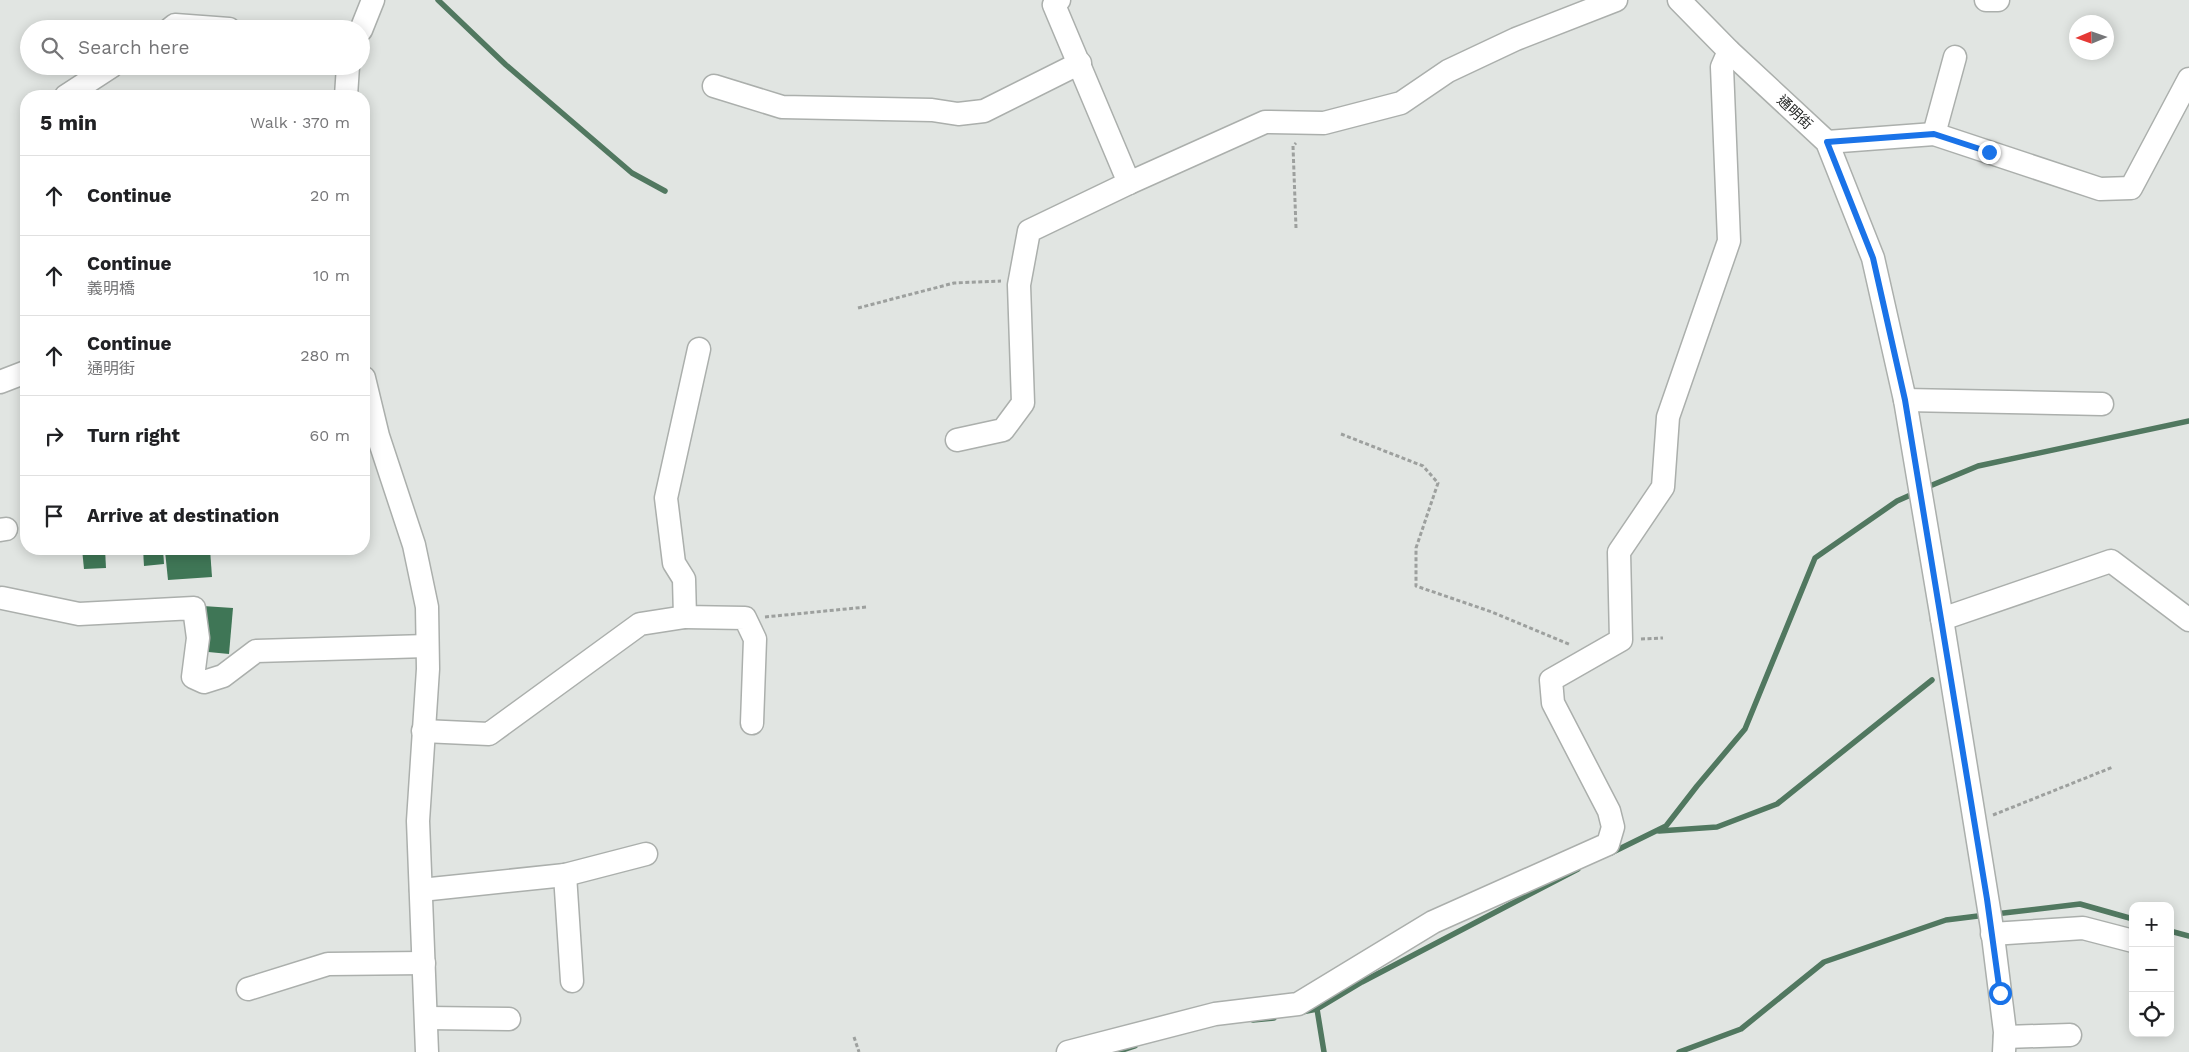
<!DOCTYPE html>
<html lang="en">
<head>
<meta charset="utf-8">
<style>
	:root { --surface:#fff; --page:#f6f6f6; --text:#202124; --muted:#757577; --line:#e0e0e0 }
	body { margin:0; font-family:"Work Sans","Noto Sans TC",sans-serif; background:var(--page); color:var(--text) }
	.controls { position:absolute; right:15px; bottom:15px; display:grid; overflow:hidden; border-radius:10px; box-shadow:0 2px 12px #0003 }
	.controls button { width:45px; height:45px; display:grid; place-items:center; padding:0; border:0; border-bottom:1px solid var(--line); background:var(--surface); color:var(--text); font:25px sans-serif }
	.compass { position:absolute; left:2069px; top:15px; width:45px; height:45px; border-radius:50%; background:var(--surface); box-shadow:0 2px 12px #0003; rotate:268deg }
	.stop { position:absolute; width:15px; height:15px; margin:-11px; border:4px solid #1a73e8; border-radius:50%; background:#fff }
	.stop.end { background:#1a73e8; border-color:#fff; box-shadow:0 1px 5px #0008 }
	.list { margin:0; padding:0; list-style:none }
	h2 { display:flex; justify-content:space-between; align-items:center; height:65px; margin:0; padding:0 20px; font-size:21px }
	h2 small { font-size:16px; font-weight:400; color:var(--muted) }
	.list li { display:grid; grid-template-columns:32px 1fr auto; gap:15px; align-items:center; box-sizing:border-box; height:80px; padding:0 20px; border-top:1px solid var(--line) }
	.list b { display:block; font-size:19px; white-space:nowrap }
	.list p { margin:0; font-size:16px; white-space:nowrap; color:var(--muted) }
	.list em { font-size:16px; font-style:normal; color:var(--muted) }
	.icon { flex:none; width:28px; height:28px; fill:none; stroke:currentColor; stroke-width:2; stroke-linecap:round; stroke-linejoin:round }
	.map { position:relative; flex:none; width:2189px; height:1052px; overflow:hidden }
	.search { position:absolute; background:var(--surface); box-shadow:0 2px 12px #0003; left:20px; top:20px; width:350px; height:55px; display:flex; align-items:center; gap:12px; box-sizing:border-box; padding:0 18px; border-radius:28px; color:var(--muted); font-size:19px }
	.panel { position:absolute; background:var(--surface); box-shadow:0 2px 12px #0003; left:20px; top:90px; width:350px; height:465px; border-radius:20px }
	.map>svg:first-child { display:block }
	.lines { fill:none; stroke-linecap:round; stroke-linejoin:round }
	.stream { stroke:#517860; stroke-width:5.5 }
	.building { fill:#3f7656 }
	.minor-casing { stroke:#abafac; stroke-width:25 }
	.path { stroke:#9da09e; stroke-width:3; stroke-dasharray:4 2.5; stroke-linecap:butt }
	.minor { stroke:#fff; stroke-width:22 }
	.route { stroke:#1a73e8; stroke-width:6 }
	.labels { text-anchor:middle; stroke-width:4; stroke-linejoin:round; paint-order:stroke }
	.street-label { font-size:14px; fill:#1f2120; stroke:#fff }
</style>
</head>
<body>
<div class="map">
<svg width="2189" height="1052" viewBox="0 0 2189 1052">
	<rect width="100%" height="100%" fill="#e1e5e2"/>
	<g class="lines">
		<g class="stream">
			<path d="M438 0 506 65 632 173 665 191"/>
			<path d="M1925 488 1978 466 2189 421"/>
			<path d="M1659 831 1717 827 1777 804 1932 680"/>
			<path d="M1611 853 1666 826 1697 786 1745 729 1815 558 1897 501 1915 493"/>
			<path d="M1995 914 2080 904 2133 919"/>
			<path d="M2170 931 2189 936"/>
			<path d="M1317 1009 1324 1052"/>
			<path d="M1302 1012 1317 1009 1362 982 1578 869"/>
			<path d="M1253 1020 1274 1018"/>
			<path d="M1116 1052 1135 1046"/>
			<path d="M1679 1052 1741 1029 1824 962 1946 920 1986 915"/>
		</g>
	</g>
	<g class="building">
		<path d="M82 549H105L106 568 84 569Z"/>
		<path d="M143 549H163L164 564 144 566Z"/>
		<path d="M210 549 212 577 168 580 165 551Z"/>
		<path d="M203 606 233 608 229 654 198 651Z"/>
	</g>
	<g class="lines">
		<g class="minor-casing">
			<g id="minor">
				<path d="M1059 0 1054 5 1129 183"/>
				<path d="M1679 0 1729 51 1827 142 1873 258 1905 400 1942 619 1992 928 2005 1032 2004 1052"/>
				<path d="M1986 0H1998"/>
				<path d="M170 29 175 25 229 29"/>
				<path d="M361 30 373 0"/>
				<path d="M714 86 782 107 932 110 958 114 984 111 1080 63"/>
				<path d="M66 96 112 66"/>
				<path d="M346 96 348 66"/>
				<path d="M1934 134 1955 57"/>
				<path d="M1827 142 1934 134 2100 189 2131 188 2189 79"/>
				<path d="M699 349 666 498 674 563 684 579 685 617 745 618 755 639 752 723"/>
				<path d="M364 378 378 436 414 545 427 607 428 669 418 821 427 1052"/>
				<path d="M0 382 26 372"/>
				<path d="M1905 400 2102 404"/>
				<path d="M957 440 1003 430 1023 403 1019 285 1029 231 1129 183 1265 122 1324 123 1401 103 1448 71 1516 39 1616 0"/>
				<path d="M0 530 6 529"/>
				<path d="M2 598 79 614 194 608 198 638 193 677 204 682 223 676 256 651 427 646"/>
				<path d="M1942 619 2111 561 2189 620"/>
				<path d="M423 731 489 734 640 624 685 617"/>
				<path d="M565 875 572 981"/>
				<path d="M421 890 565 875 646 854"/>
				<path d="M1992 934 2083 928 2133 941"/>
				<path d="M248 989 328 964 424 963"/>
				<path d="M427 1018 509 1019"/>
				<path d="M2005 1037 2070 1035"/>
				<path d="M1068 1052 1215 1014 1298 1004 1433 922 1608 844 1613 827 1609 811 1553 703 1551 680 1621 640 1619 552 1663 487 1668 417 1729 241 1722 67 1729 51"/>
			</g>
		</g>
		<g class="path">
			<path d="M1296 228 1293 146 1296 143"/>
			<path d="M858 308 954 283 1001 281"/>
			<path d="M1341 434 1423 466 1438 483 1416 548V586L1492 612 1571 645"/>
			<path d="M765 617 866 607"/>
			<path d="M1641 639 1663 638"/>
			<path d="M1993 815 2113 767"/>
			<path d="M854 1037 859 1052"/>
		</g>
		<use href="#minor" class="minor"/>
	</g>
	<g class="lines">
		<path class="route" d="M1989 152 1934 134 1827 142 1873 258 1905 400 1987 899 2000 993"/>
	</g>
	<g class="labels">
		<g class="street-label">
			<text transform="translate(1795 112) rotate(43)" y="5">通明街</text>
		</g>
	</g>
</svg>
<div class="controls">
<button>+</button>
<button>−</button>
<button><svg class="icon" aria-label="locate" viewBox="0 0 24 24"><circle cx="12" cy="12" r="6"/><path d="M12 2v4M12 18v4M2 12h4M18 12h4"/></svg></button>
</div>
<svg class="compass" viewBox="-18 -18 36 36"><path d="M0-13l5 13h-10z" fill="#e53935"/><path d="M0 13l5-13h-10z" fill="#757577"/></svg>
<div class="stop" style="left:2000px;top:993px"></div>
<div class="stop end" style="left:1989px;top:152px"></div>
<div class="search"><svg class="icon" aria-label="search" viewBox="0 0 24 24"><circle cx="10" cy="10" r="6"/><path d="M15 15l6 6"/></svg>Search here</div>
<section class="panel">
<h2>5 min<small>Walk · 370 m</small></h2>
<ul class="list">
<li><svg class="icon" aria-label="ahead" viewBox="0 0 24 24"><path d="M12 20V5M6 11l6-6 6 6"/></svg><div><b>Continue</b></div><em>20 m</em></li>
<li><svg class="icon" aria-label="ahead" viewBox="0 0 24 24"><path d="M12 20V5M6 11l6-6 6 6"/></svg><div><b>Continue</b><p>義明橋</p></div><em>10 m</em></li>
<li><svg class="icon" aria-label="ahead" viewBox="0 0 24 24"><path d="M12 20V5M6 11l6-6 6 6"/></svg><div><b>Continue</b><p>通明街</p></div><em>280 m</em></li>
<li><svg class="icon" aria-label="right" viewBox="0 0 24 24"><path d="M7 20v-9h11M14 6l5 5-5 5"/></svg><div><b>Turn right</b></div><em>60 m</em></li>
<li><svg class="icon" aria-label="arrive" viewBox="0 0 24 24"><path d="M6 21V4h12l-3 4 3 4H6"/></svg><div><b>Arrive at destination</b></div></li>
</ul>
</section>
</div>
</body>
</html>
